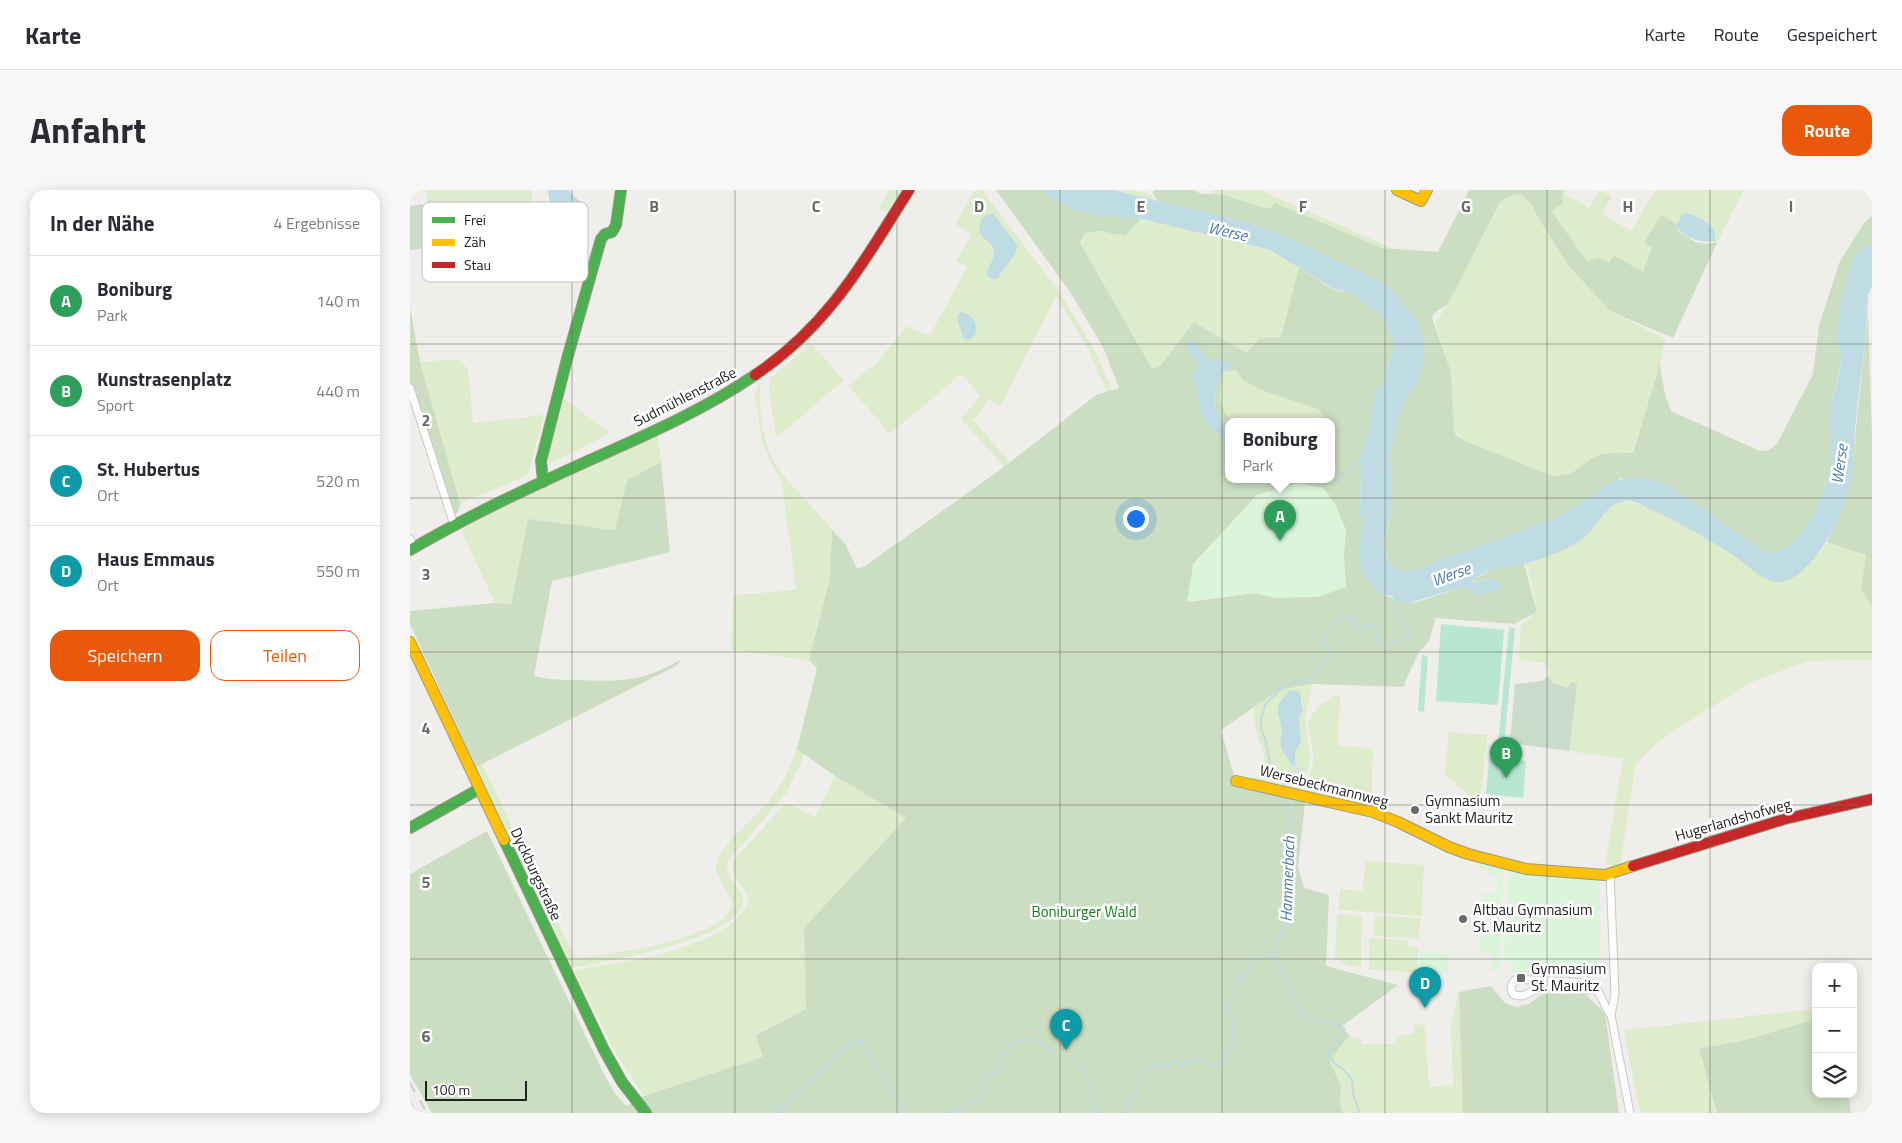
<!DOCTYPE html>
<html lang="de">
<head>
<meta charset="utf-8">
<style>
	:root { --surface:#fff; --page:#f7f7f7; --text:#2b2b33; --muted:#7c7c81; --line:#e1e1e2; --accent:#ea580c }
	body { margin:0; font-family:"Titillium Web",sans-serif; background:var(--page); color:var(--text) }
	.controls { position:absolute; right:15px; bottom:15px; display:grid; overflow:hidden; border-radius:10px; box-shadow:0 2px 12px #0003 }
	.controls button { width:45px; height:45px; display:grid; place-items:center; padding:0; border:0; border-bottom:1px solid var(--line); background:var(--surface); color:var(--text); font:25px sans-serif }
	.scale { position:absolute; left:15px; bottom:12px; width:102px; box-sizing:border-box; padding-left:5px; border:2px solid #222; border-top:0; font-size:14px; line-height:18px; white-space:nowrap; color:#222; -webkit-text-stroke:4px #fff; paint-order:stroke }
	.you { position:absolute; left:725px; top:328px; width:18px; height:18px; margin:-12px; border:4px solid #fff; border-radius:50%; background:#1a73e8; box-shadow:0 0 0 8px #1a73e833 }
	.badge { display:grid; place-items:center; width:32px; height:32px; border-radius:50%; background:var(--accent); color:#fff; font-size:16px; font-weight:700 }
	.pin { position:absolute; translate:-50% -41px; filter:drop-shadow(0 1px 2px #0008) }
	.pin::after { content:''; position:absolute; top:26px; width:18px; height:15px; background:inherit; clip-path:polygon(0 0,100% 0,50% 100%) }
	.popup { position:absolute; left:815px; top:228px; width:110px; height:65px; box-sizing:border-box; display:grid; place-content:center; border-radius:10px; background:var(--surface); filter:drop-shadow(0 1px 4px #0005); font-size:16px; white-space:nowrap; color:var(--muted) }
	.popup b { font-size:19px; color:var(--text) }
	.popup::after { content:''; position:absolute; left:50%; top:100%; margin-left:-10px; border:10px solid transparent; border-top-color:var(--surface) }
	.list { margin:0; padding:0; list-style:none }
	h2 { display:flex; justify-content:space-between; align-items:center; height:65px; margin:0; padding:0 20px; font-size:21px }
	h2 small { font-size:16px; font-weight:400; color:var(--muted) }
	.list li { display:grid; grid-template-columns:32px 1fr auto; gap:15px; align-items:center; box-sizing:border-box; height:90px; padding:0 20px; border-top:1px solid var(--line) }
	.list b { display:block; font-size:19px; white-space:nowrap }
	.list p { margin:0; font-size:16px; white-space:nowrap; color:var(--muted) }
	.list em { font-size:16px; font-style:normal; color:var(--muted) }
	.actions { display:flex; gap:10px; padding:15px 20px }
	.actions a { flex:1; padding:11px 0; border:1px solid var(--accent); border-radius:15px; text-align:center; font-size:18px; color:var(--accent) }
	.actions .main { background:var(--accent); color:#fff }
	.icon { flex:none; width:28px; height:28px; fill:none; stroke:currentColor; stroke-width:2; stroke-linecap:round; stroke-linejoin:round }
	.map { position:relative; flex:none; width:1462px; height:923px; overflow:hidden; border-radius:15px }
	header { display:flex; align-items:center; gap:30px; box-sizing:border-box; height:70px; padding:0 25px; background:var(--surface); border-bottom:1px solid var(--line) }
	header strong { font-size:24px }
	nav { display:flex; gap:28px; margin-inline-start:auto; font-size:18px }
	.intro { display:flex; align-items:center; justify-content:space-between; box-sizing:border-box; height:120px; padding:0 30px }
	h1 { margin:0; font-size:35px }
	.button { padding:12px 22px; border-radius:15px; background:var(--accent); color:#fff; font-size:18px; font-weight:700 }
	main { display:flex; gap:30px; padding:0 30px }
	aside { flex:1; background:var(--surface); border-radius:15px; box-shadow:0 2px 12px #0003 }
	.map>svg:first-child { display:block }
	.grass { fill:#ddeccb; fill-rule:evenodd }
	.forest { fill:#cbdec1; fill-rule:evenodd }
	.wetland { fill:#d9e6de }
	.cemetery { fill:#cadbca }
	.park { fill:#daf5da }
	.pitch { fill:#b7e6d2 }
	.water { fill:#bfdbe3 }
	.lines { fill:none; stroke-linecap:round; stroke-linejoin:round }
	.stream { stroke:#bfdbe3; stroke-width:2 }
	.street-casing { stroke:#c9c8c7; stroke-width:9 }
	.fast-casing { stroke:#999a82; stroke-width:12 }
	.slow-casing { stroke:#999a82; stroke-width:12 }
	.jam-casing { stroke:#999a82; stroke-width:12 }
	.street { stroke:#fdfcfc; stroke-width:7 }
	.fast { stroke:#4caf50; stroke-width:10 }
	.slow { stroke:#ffc107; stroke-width:10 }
	.jam { stroke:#c62828; stroke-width:10 }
	.rail { stroke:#ccc; stroke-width:2; stroke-dasharray:10 10; stroke-linecap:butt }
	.grid { fill:none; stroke:#6a6968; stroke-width:1; stroke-opacity:0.55 }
	.poi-dot { fill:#6a6968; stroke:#fff; stroke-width:2 }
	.labels { text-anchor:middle; stroke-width:5; stroke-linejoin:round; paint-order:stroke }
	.street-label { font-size:15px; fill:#222; stroke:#fff }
	.poi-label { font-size:15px; fill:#222; stroke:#fff; text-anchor:start }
	.park-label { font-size:15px; fill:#0c8416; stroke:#fff }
	.water-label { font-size:16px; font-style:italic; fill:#4a7aab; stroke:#fff }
	.key { fill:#fff; stroke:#bdbdbd; stroke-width:1 }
	.key-label { font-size:14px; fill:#222 }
	.grid-label { font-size:16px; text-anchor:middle; font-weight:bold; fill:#6a6968; stroke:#fff; stroke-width:5; stroke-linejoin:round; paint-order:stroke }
</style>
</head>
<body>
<header>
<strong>Karte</strong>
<nav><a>Karte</a><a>Route</a><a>Gespeichert</a></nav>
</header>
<div class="intro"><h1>Anfahrt</h1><a class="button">Route</a></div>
<main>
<aside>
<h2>In der Nähe<small>4 Ergebnisse</small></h2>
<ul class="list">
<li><span class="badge" style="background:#2e9e5b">A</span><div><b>Boniburg</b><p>Park</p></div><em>140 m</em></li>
<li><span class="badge" style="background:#2e9e5b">B</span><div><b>Kunstrasenplatz</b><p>Sport</p></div><em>440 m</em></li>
<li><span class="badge" style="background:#0f9aa8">C</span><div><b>St. Hubertus</b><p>Ort</p></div><em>520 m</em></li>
<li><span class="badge" style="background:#0f9aa8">D</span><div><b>Haus Emmaus</b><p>Ort</p></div><em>550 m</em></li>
</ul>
<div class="actions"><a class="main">Speichern</a><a>Teilen</a></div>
</aside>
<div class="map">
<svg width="1462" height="923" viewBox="0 0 1462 923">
	<rect width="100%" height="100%" fill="#f0eeeb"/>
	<g class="grass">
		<path d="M16 0H121L128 43 131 46 37 57 24 44Z"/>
		<path d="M480 0H491L477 21 468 18Z"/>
		<path d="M565 0H572L650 103 685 161 702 200 697 202 676 155 646 106 590 217 579 209 563 230 600 272 594 277 551 229 570 206 551 184 480 244 438 195 466 174 496 136 504 140 520 145 557 77 546 71 562 44 545 34ZM571 29 599 73 590 86 579 76 585 62C580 47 565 49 571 29Z"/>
		<path d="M703 0C721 0 738 0 748 11Z"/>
		<path d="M804 0H850L984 59 972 58 860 19 810 4H804Z"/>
		<path d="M1153 0H1157L1155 4 1179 18 1189 0 1202 6 1192 24 1221 41 1245 0H1334L1307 53 1305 51 1307 45 1298 33 1276 22 1272 25 1266 35 1251 25 1234 52 1242 57 1233 82 1204 65 1199 73 1190 68 1177 71 1140 21 1152 14Z"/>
		<path d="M1103 4 1112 5 1121 14 1129 29 1158 75 1200 121 1253 148 1255 151 1247 184 1223 263C1213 264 1202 262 1192 265 1178 268 1168 285 1152 287 1139 288 1050 252 1044 241L1041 182 1025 133 1038 114 1090 12Z"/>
		<path d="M731 29 860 60 889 78 872 147 850 148 836 163 784 132 750 176 742 180 670 53 675 43 690 41 715 46Z"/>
		<path d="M401 154 434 190 366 248 359 200 361 188Z"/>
		<path d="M48 169 58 179 63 233 134 225 118 285 50 313 10 172Z"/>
		<path d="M826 180 833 190 856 202 907 219 914 226 915 232H823C806 214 809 204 814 182Z"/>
		<path d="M351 188C347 212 353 258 368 278 384 300 405 318 422 340L420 388 399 470 321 460 323 405 386 400 372 292 360 271 352 251 345 204Z"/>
		<path d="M154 209 200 243 142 273H139L137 268Z"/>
		<path d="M247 242 251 272 217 290 205 340 118 329 101 414 85 413 52 342 57 336 107 309 238 250Z"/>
		<path d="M1210 311C1248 311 1323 366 1356 388L1396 379 1417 352 1456 365 1451 398 1462 417V470L1398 471 1339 493 1252 549 1226 574 1210 675H1195L1213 569 1159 561 1166 494 1158 498 1143 493 1138 486 1139 480 1134 473 1109 470 1111 435 1128 421 1118 378 1114 374 1127 371 1162 355 1178 344 1202 316Z"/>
		<path d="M902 494 895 529 900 570 892 604 841 588 858 584 853 563 844 533V518L869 500ZM892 508 893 521 889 527C892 545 889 554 880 569L872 559V543Z"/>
		<path d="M925 506H930L928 556 963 558 961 621 896 604 904 568 898 533 901 526 909 516Z"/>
		<path d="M1039 542 1077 545 1070 615 1034 583Z"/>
		<path d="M387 559 395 564 377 602 317 672C315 693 335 697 333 712 328 750 195 771 163 778L66 577 72 574 165 768C201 764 295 752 318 723 320 720 321 715 322 712L306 681 307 668 323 647 358 612 374 590Z"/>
		<path d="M425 586 496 628 394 738 396 819 346 844 353 867 234 906 206 864 164 780C210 772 323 760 339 709 333 695 320 687 323 671L376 613 405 627Z"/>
		<path d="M955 671 1014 675 1011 726 929 720 930 699 953 701Z"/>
		<path d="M927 724 952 726 951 778C940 776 932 775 925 766Z"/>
		<path d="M965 726 1010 728 1009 749 963 746Z"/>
		<path d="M959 748 998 750V756L1009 757 1006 783 959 779Z"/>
		<path d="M1049 802 1053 923H932L930 914 931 896 920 872 932 854 940 846 951 848 952 854H986V846L1004 844 1003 834 1015 835 1019 897 1043 895 1041 834Z"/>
		<path d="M1403 819 1406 821V829L1332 851 1289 859 1307 923H1230L1214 840Z"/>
	</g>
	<g class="forest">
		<path d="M586 0H631L640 8 662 19 686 25 731 29 715 46 690 41 675 43 670 53 742 179 750 176 784 132 836 163 850 148 871 147 889 78 924 100 941 103 971 125 984 151V162L976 177 974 195 968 198 965 203 958 243 949 270 951 276 950 326 953 330 949 364 969 403C980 406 987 411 998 413 1008 414 1043 399 1055 396L1066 406 1089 399 1092 396C1077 381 1074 394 1061 391L1083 379 1114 374 1127 422 1104 434 1026 428 1019 451 1009 462 996 490 994 497 902 494 869 500 811 540 824 586 892 608 895 613 888 676 894 698 919 705 916 776 988 795 931 837 940 846 932 854 920 872 931 896 930 914 932 923H22L0 885V684L77 641 195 886 206 905 216 916 234 906 353 867 346 845 396 819 394 738 496 628 425 586 387 559 407 478 399 470 420 388 422 340 435 353 447 379 455 376 594 277 686 205 709 198 693 157 660 102ZM776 155 798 170 815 171 820 174 822 178 814 180C804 200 799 222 819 237V232H823C806 214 809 204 814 182L826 180 833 190 856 202 907 219 914 226 915 232H921V290H819V253L810 247 787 204 788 176ZM888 293 913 298 936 340 934 362 867 408 844 403 779 412 783 374 847 305Z"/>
		<path d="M745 0H784L791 4H810L860 19 865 13 972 58 1028 62 1059 0H1153L1152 14 1141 21 1177 71 1190 68 1199 73 1204 65 1233 82 1242 57 1234 52 1251 25 1266 34 1268 41 1285 52 1296 54 1306 52 1307 53 1263 148 1200 121 1158 75 1129 29 1121 14 1112 5 1103 4 1090 12 1038 114 1024 123 1022 128 1041 182 1044 241 1046 245 1058 252 1140 285C1168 289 1168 273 1190 265 1199 262 1213 263 1223 263L1247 184 1249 172 1255 204 1261 221 1350 261 1359 260 1367 254 1403 184 1409 135 1430 71 1454 33 1462 26V54L1445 64C1439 84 1432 105 1429 127 1428 135 1428 145 1428 153 1429 158 1431 163 1431 168 1429 186 1422 203 1421 220 1419 242 1422 263 1419 285 1415 308 1389 364 1360 362 1357 361 1353 359 1349 358L1258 295 1211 288 1153 325 1019 374 1016 378 993 382 981 375 977 369 975 351 981 315V279L979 268 988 230 995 210 1006 195 976 94 872 45 834 32 748 11 742 2Z"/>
		<path d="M0 117 10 172 50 313 48 322 44 325 0 201Z"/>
		<path d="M1458 124 1462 248V417L1451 398 1456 365 1417 352 1436 309 1440 295Z"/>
		<path d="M251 272 260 362 142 391 124 486C138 490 152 490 167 490 213 492 231 492 272 469L266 476 66 577 0 434V421L85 413 101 414 118 329 205 340 217 290Z"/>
		<path d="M1081 796 1094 812 1106 817 1119 814 1134 803 1175 804 1195 823 1209 923H1053L1049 802Z"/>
		<path d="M1406 829V904H1438L1441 923H1307L1289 859 1332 851Z"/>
	</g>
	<path class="wetland" d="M875 563 885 564 889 579 894 575 891 597 878 592 874 586H879L881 583 880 569Z"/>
	<g class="cemetery">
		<path d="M13 14 20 57 0 60V16Z"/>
		<path d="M1138 486 1143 493 1158 498 1161 492 1167 494 1159 561 1100 553 1105 494 1132 491Z"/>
	</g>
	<g class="park">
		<path d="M889 294 913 298 925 314 936 340 934 362 936 397 908 407 867 408 844 403 777 411 783 376 847 305Z"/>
		<path d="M1069 670 1094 676 1092 725 1089 732 1086 730 1085 726H1072L1073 703 1086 704 1087 686 1079 685 1080 679 1068 678Z"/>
		<path d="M1104 680 1190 690 1191 787 1102 782 1103 775C1090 770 1095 755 1095 743L1100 742 1104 737 1103 729 1096 726 1099 686Z"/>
		<path d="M1089 736 1092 741 1089 781H1081L1082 764 1069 763 1071 740 1084 742 1086 738Z"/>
		<path d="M1010 762 1039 764 1038 782 1009 781Z"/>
	</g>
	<g class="pitch">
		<path d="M1031 434 1094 440 1088 515 1026 511Z"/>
		<path d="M1099 437 1105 438 1093 565H1087Z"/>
		<path d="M1012 465 1018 466 1014 522 1008 521Z"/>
		<path d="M1079 568 1116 571 1113 608 1076 604Z"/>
	</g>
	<g class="water">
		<path d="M138 0H158L173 15 174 24C167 32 151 35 142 30Z"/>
		<path d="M631 0H703L834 32 872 45 976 94 1007 130 1014 154V169L1006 195 995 210 988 230 979 268 981 279V315L975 351 977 369 981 375 993 382 1015 378 1019 374 1153 325 1204 291 1221 287 1239 289 1258 295 1349 358C1353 359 1357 361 1360 362 1389 364 1415 308 1419 285 1422 263 1419 242 1421 220 1422 203 1430 186 1431 168 1431 163 1429 158 1428 153 1428 145 1428 135 1429 127 1432 105 1439 84 1445 64L1462 54V97L1458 105C1457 147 1450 187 1446 229 1443 254 1444 283 1437 307 1429 332 1397 396 1365 392 1352 390 1338 376 1327 368 1300 350 1271 333 1242 320 1235 317 1228 312 1221 311 1200 308 1191 331 1178 344 1166 357 1132 370 1114 374 1104 377 1094 376 1084 379 1076 381 1068 387 1061 391L1065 392 1082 388 1092 396 1089 399 1066 406 1055 396 1000 413 986 411 982 406 969 403 954 386 949 364 953 330 950 326 951 276 949 270 958 243 965 203 968 198 974 195 976 177 984 162V151L971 125 941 103 924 99 860 60 732 29 686 25 662 19 640 8Z"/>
		<path d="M1276 22C1288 28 1310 34 1305 51 1291 53 1273 49 1266 35L1272 25Z"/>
		<path d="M577 24H583L586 27 607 55 605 64 587 89C566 89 586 70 584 61 582 47 564 52 571 29Z"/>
		<path d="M551 122C563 124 568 133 565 145L559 150 553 148C552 140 546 132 548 125Z"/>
		<path d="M783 150 798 170 815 171 820 174 822 178 814 180C804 200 799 222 819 237V253C808 246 794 234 791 221 787 209 789 197 782 187L788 176 776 155Z"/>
		<path d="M886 500 890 503 893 522 889 527 891 551 885 561V575H881C879 568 873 564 871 557 869 552 872 546 872 541 869 519 862 520 879 501Z"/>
	</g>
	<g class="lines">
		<g class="stream">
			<path d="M921 290H926L946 273 951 272"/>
			<path d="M874 596 871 590 861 579 855 548 851 539V529L856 513 869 501 880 492 899 490 912 476 919 465 918 459 913 453C916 445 922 436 927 428L942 427 948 442H950L956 435H961L966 438C967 447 967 453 976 457L988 450 999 448 997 437 991 433 984 419 986 409"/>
			<path d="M877 609 880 629 878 644 882 651 881 676 873 721 876 735 871 743 864 765 880 792 883 811 897 829 923 833 935 839 918 863 925 874 933 879 942 890 943 903 949 921 948 923"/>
			<path d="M856 768 864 765"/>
			<path d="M669 874C672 879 678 885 679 891 680 902 682 916 692 923"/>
			<path d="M367 923 439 853 452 851V858L491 914 495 923"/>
			<path d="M533 923 536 922 539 923"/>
			<path d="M541 923 544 920H554L560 910 565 914 569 913C573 908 570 902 573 897 576 892 578 891 579 886L589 880 588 869 599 861 601 854C623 845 624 848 644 861"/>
			<path d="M715 923 719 907 725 905C728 898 728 892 730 884L748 874 753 878 761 875 763 872H768L769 875 771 876 776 871C780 870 785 869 789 870 798 872 803 877 813 874L816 860 824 853 823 841 825 839 824 835 826 831C814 824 820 814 826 805L825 799 829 793 826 788 827 786 833 788 840 778 843 770 848 769 852 770"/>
		</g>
		<g class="street-casing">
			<g id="street">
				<path d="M0 198 44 335"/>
				<path d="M0 349 4 357"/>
				<path d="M1200 684 1205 804 1201 825 1220 923"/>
				<path d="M1187 800 1137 798 1128 799 1112 806 1104 805C1099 800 1101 792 1107 789L1180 793C1190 798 1193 816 1201 825"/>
			</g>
		</g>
		<g class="fast-casing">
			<g id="fast">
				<path d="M133 292 131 271 157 169 191 49 195 44 202 42 206 35 211 0"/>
				<path d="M0 360C58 326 118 298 180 270 236 245 294 220 345 185"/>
				<path d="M0 638 69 599"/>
				<path d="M94 650 194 860 212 892 236 923"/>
			</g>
		</g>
		<g class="slow-casing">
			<g id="slow">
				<path d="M987 0 1011 11 1017 0"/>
				<path d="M0 452 94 650"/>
				<path d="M826 591 963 622 988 632 1039 657 1058 664 1116 679 1195 685 1223 676"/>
			</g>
		</g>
		<g class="jam-casing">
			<g id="jam">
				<path d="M345 185C419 135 452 74 499 0"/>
				<path d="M1223 676 1375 629 1462 609"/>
			</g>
		</g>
		<use href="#street" class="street"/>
		<use href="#fast" class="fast"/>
		<use href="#slow" class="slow"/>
		<use href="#jam" class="jam"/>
		<g class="rail">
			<path d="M0 893 17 923"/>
			<path d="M0 912 6 923"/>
		</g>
	</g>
	<path class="grid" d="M162 0V923M325 0V923M487 0V923M650 0V923M812 0V923M975 0V923M1137 0V923M1300 0V923M0 154H1462M0 308H1462M0 462H1462M0 615H1462M0 769H1462"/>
	<g class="poi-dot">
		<circle cx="1005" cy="620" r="5"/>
		<circle cx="1053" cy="729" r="5"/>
		<rect x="1106" y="783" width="10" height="10" rx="2.5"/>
	</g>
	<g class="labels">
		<g class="street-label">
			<text transform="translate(275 207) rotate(-27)" y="5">Sudmühlenstraße</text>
			<text transform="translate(914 596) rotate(14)" y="5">Wersebeckmannweg</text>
			<text transform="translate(1323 630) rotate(-16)" y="5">Hugerlandshofweg</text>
			<text transform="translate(126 684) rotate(65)" y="5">Dyckburgstraße</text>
		</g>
		<g class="poi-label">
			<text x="1015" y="616">Gymnasium<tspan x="1015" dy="17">Sankt Mauritz</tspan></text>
			<text x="1063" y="725">Altbau Gymnasium<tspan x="1063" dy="17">St. Mauritz</tspan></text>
			<text x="1121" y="784">Gymnasium<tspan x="1121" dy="17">St. Mauritz</tspan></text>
		</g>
		<g class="park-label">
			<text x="674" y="727">Boniburger Wald</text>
		</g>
		<g class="water-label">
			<text transform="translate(818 41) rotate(13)" y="6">Werse</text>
			<text transform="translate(1429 274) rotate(-82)" y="6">Werse</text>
			<text transform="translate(1041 384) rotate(-20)" y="6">Werse</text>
			<text transform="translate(877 689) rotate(-88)" y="6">Hammerbach</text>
		</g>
	</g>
	<rect x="12" y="12" width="166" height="80" rx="8" class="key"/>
	<rect x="22" y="27" width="23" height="6" fill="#4caf50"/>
	<rect x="22" y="49" width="23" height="7" fill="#ffc107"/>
	<rect x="22" y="72" width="23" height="6" fill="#c62828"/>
	<g class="key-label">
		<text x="54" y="35">Frei</text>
		<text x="54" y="57">Zäh</text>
		<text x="54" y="80">Stau</text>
	</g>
	<g class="grid-label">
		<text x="244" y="22">B</text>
		<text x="406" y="22">C</text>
		<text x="569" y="22">D</text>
		<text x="731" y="22">E</text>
		<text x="893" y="22">F</text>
		<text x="1056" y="22">G</text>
		<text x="1218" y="22">H</text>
		<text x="1381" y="22">I</text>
		<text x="16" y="236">2</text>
		<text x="16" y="390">3</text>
		<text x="16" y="544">4</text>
		<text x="16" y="698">5</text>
		<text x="16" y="852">6</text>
	</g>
</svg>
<div class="controls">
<button>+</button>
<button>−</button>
<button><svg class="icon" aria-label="layers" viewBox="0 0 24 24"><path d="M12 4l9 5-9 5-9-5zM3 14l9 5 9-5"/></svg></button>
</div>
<div class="scale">100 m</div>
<div class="you"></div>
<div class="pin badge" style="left:870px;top:351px;background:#2e9e5b">A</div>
<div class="popup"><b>Boniburg</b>Park</div>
<div class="pin badge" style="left:1096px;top:588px;background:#2e9e5b">B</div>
<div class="pin badge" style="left:656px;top:860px;background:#0f9aa8">C</div>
<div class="pin badge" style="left:1015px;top:818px;background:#0f9aa8">D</div>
</div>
</main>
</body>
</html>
